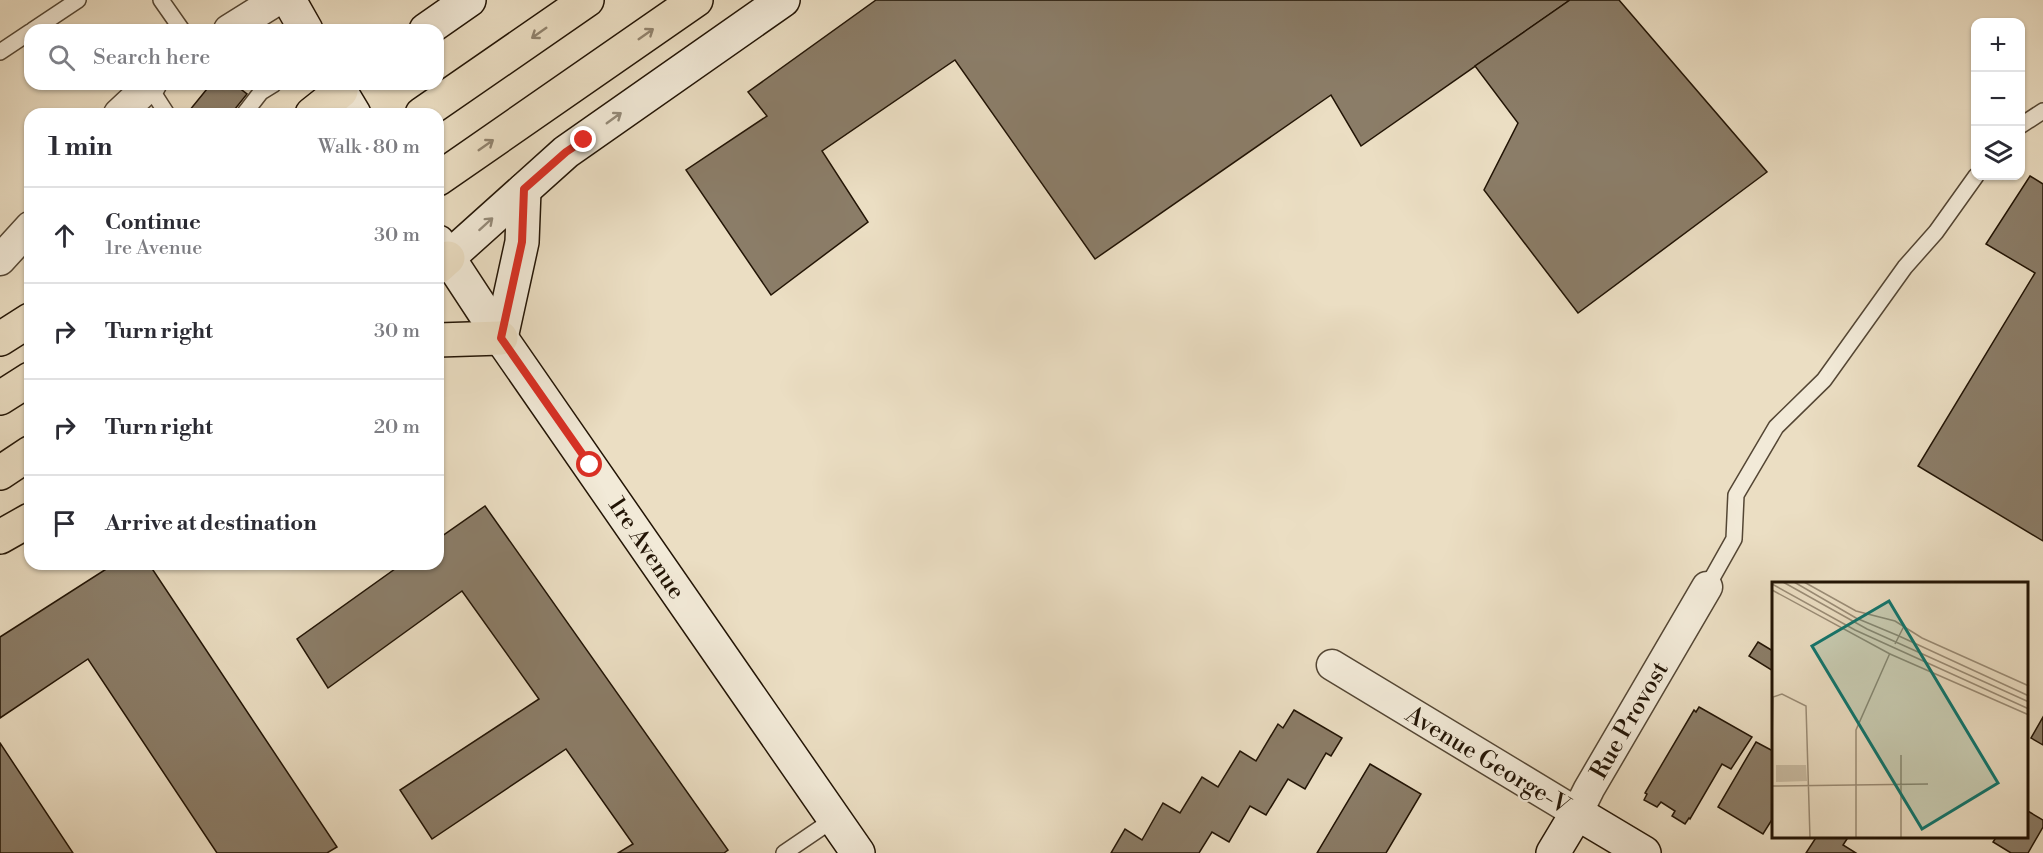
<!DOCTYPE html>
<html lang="en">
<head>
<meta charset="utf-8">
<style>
	:root { --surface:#fff; --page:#f7f7f7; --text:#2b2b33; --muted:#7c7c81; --line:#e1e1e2 }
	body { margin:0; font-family:"Libre Bodoni",serif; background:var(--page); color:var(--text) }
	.controls { position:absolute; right:18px; top:18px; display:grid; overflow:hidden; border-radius:12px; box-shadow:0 2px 4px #0004 }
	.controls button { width:54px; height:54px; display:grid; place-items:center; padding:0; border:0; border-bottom:2px solid var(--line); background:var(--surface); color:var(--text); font:30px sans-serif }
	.stop { position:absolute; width:18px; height:18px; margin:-14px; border:4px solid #d93025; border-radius:50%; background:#fff }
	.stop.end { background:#d93025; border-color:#fff; box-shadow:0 2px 6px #0008 }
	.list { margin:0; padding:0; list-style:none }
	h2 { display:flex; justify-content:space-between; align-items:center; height:78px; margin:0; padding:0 24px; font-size:26px }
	h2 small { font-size:20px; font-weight:400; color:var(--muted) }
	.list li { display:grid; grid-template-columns:39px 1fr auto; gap:18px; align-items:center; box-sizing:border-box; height:96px; padding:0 24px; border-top:2px solid var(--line) }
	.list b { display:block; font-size:22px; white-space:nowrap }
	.list p { margin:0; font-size:20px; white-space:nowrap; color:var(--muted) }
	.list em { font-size:20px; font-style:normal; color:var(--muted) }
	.icon { flex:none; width:33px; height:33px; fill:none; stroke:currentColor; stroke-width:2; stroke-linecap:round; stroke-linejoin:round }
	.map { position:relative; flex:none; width:2043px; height:853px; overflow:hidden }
	.search { position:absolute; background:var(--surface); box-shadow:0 2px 4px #0004; left:24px; top:24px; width:420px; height:66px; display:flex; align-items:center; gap:15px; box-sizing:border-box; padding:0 21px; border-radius:18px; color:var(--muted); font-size:22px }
	.panel { position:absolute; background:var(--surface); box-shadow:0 2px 4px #0004; left:24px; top:108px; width:420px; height:462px; border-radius:18px }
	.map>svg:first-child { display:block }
	.building { fill:#8b7d68; stroke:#221405; stroke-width:1.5 }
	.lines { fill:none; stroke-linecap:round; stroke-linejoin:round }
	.lane-casing { stroke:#544634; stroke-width:18 }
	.street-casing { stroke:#544634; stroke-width:33 }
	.secondary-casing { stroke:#221405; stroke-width:36 }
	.highway-casing { stroke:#221405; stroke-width:36 }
	.lane { stroke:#f2ead8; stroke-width:15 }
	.street { stroke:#f2ead8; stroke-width:30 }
	.secondary { stroke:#f2ead8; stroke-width:33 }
	.highway { stroke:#ebdec3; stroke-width:33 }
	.oneway { stroke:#91836e }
	.oneway2 { stroke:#948a79 }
	.route { stroke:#d93025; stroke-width:8 }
	.labels { text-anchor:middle; stroke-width:4.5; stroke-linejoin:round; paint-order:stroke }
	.street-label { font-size:24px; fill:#221405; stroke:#f2ead8 }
	.inset-road { fill:none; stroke:#9b8d77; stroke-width:1.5 }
	.view { fill:#0f766e; fill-opacity:0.15; stroke:#0f766e; stroke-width:3 }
	.inset-edge { fill:none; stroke:#221405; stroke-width:3 }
</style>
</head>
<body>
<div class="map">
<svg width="2043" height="853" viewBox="0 0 2043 853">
	<rect width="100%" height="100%" fill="#ebdec3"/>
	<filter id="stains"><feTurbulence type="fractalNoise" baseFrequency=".00333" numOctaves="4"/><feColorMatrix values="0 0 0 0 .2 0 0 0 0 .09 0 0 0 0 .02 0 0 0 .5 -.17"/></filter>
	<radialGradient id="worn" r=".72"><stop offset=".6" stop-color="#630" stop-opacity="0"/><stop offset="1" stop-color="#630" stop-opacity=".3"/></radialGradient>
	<g class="building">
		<path d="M876 0H1570L1361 146 1331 95 1095 259 955 60 822 151 868 222 771 295 686 170 767 116 748 92Z"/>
		<path d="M1570 0H1619L1767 172 1578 313 1484 190 1518 123 1475 66Z"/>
		<path d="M211 84H234L247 94 231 114H194L189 111Z"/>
		<path d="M2030 176 2043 184V541L1918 466 2035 273 1986 244Z"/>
		<path d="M485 506 728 850 724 853H618L633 844 566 749 432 839 400 790 539 699 462 591 328 688 297 639 402 564H438V539Z"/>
		<path d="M114 564H149L337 847 327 853H217L88 659 0 718V637Z"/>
		<path d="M1758 642 1773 651V671L1749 656Z"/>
		<path d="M1699 707 1752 737 1731 769 1722 764 1690 819 1689 818 1685 824 1672 816 1675 811 1661 802 1657 807 1644 800 1647 794 1645 793 1694 710 1696 712Z"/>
		<path d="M1294 710 1342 738 1331 756 1326 753 1305 789 1288 779 1266 815 1250 806 1229 842 1212 832 1199 853H1111L1125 829 1142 840 1163 803 1180 813 1202 777 1218 787 1240 751 1256 761 1278 724 1283 728Z"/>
		<path d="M2043 717V745L2031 738Z"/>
		<path d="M1756 742 1773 751V818L1763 834 1718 807Z"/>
		<path d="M0 743 73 853H0Z"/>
		<path d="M1370 764 1421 794 1386 853H1317Z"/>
		<path d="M2026 810 2043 820V827L2028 853H2011L1993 842 1997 836H2026Z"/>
		<path d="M1817 836H1849L1843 845 1856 853H1806Z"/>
	</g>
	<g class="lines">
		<g class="lane-casing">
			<g id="lane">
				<path d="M161 0 182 30"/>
				<path d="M33 30 78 0"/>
				<path d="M0 52 30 32"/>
				<path d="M149 86 167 114"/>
				<path d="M244 114 261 92 274 84"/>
				<path d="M2020 126 2043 111"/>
				<path d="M1707 587 1734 539 1736 495 1776 427 1824 380 1905 267 1936 232 1976 176"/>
				<path d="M784 853 834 819"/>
			</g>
		</g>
		<g class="street-casing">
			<g id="street">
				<path d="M229 30 277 0"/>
				<path d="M119 114 151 84"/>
				<path d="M0 260 30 227"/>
				<path d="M1332 665 1577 813 1589 789 1707 587"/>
			</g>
		</g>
		<g class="secondary-casing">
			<g id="secondary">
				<path d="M289 0 306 30"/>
				<path d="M426 30 469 0"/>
				<path d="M336 84 354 114"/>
				<path d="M438 242 501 338 858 853"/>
				<path d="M448 258 566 152 783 0"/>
				<path d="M501 338 522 242 524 190"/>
				<path d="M1553 853 1577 813 1644 853"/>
			</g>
		</g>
		<g class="highway-casing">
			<g id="highway">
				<path d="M312 114 341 91"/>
				<path d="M422 114 587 0"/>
				<path d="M438 179 696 0"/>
				<path d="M438 267 448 258"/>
				<path d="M0 339 30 320"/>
				<path d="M438 340 501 338"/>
				<path d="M0 398 30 379"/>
				<path d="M0 473 30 453"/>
				<path d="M0 537 30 520"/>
			</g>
		</g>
		<use href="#lane" class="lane"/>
		<use href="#street" class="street"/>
		<use href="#secondary" class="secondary"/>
		<use href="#highway" class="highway"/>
	</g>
	<defs><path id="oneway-shaft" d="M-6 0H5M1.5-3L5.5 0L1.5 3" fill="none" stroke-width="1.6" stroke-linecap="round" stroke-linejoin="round" transform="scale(1.5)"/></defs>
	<g class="oneway">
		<use href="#oneway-shaft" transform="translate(539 33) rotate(145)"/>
		<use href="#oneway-shaft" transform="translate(646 34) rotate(-35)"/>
		<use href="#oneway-shaft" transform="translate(486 145) rotate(-35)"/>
	</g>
	<g class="oneway2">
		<use href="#oneway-shaft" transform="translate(614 118) rotate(-36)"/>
		<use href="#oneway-shaft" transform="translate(486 224) rotate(-42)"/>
	</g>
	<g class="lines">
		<path class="route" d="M584 140 566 152 524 189 522 242 501 338 590 465"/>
	</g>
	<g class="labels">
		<g class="street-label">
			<text transform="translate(647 548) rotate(56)" y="8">1re Avenue</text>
			<text transform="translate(1629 720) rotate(-60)" y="8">Rue Provost</text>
			<text transform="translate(1488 760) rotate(31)" y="8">Avenue George-V</text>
		</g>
	</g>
	<g transform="translate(1772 582)">
		<rect width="256" height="256" fill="#ebdec3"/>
		<path d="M4 183H34L35 199 4 200Z" fill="#c9bca3"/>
		<path class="inset-road" d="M11 0 95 47 257 120M22 0 84 36 127 54M32 0 84 29 123 39 150 56 257 104M0 2 83 48 257 127M0 8 118 72M127 54 257 114M123 62 132 44M118 72 257 133M0 159 1 115 10 112 34 124 38 256M129 173V256M0 174V256M0 204 156 202M84 256V148L118 71"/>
		<path class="view" d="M117 19 226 201 150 247 40 64Z"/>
		<rect width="256" height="256" class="inset-edge"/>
	</g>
	<rect width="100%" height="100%" filter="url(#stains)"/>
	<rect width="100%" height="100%" fill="url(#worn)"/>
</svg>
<div class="controls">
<button>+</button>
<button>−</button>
<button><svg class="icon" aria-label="layers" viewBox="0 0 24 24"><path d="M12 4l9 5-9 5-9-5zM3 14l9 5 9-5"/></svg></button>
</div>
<div class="stop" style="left:590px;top:465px"></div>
<div class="stop end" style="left:584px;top:140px"></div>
<div class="search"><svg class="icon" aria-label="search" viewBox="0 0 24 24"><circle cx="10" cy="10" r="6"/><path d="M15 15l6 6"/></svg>Search here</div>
<section class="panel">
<h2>1 min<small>Walk · 80 m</small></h2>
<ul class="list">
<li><svg class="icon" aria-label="ahead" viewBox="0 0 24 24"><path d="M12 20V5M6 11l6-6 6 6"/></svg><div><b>Continue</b><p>1re Avenue</p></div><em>30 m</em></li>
<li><svg class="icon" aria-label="right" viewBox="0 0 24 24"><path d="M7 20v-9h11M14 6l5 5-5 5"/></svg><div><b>Turn right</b></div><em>30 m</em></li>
<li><svg class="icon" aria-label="right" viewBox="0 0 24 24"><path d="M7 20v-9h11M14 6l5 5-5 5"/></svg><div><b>Turn right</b></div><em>20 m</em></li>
<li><svg class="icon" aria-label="arrive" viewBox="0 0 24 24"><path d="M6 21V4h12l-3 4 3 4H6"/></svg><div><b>Arrive at destination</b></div></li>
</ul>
</section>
</div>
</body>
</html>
